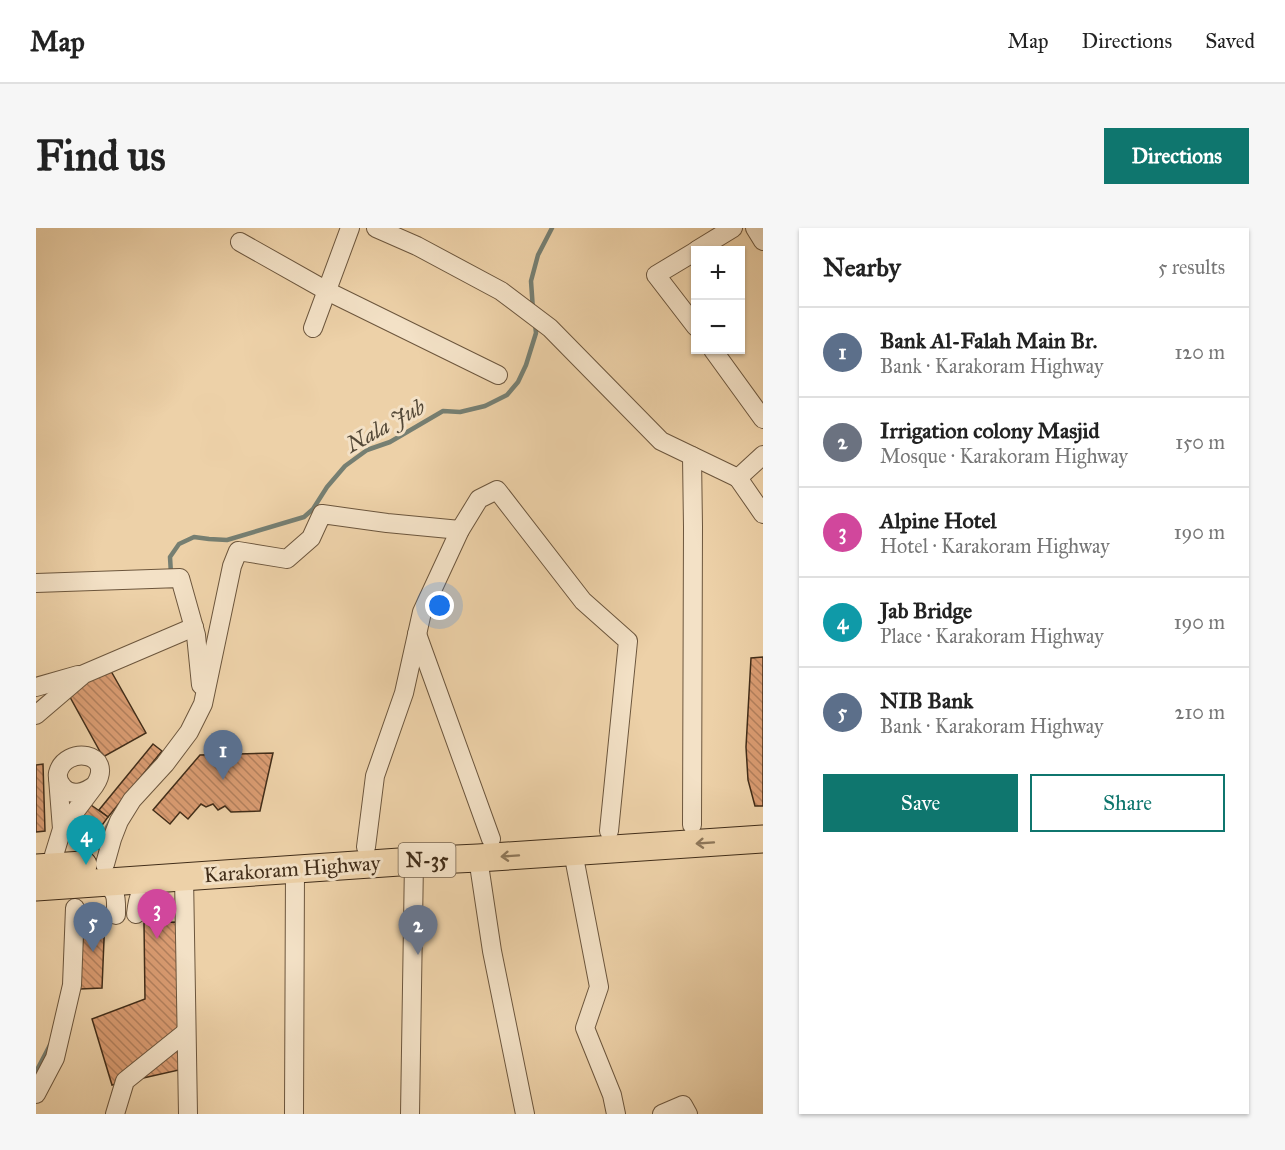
<!DOCTYPE html>
<html lang="en">
<head>
<meta charset="utf-8">
<style>
	:root { --surface:#fff; --page:#f6f6f6; --text:#222; --muted:#767676; --line:#e0e0e0; --accent:#0f766e }
	body { margin:0; font-family:"IM FELL Great Primer",serif; background:var(--page); color:var(--text) }
	.controls { position:absolute; right:18px; top:18px; display:grid; overflow:hidden; border-radius:0px; box-shadow:0 2px 4px #0004 }
	.controls button { width:54px; height:54px; display:grid; place-items:center; padding:0; border:0; border-bottom:2px solid var(--line); background:var(--surface); color:var(--text); font:30px sans-serif }
	.you { position:absolute; left:404px; top:378px; width:21px; height:21px; margin:-15px; border:4px solid #fff; border-radius:50%; background:#1a73e8; box-shadow:0 0 0 9px #1a73e833 }
	.badge { display:grid; place-items:center; width:39px; height:39px; border-radius:50%; background:var(--accent); color:#fff; font-size:20px; font-weight:700 }
	.pin { position:absolute; translate:-50% -50px; filter:drop-shadow(0 2px 3px #0008) }
	.pin::after { content:''; position:absolute; top:32px; width:21px; height:18px; background:inherit; clip-path:polygon(0 0,100% 0,50% 100%) }
	.list { margin:0; padding:0; list-style:none }
	h2 { display:flex; justify-content:space-between; align-items:center; height:78px; margin:0; padding:0 24px; font-size:26px }
	h2 small { font-size:20px; font-weight:400; color:var(--muted) }
	.list li { display:grid; grid-template-columns:39px 1fr auto; gap:18px; align-items:center; box-sizing:border-box; height:90px; padding:0 24px; border-top:2px solid var(--line) }
	.list b { display:block; font-size:22px; white-space:nowrap }
	.list p { margin:0; font-size:20px; white-space:nowrap; color:var(--muted) }
	.list em { font-size:20px; font-style:normal; color:var(--muted) }
	.actions { display:flex; gap:12px; padding:18px 24px }
	.actions a { flex:1; padding:14px 0; border:2px solid var(--accent); border-radius:0px; text-align:center; font-size:21px; color:var(--accent) }
	.actions .main { background:var(--accent); color:#fff }
	.map { position:relative; flex:none; width:727px; height:886px; overflow:hidden; border-radius:0px }
	header { display:flex; align-items:center; gap:36px; box-sizing:border-box; height:84px; padding:0 30px; background:var(--surface); border-bottom:2px solid var(--line) }
	header strong { font-size:28px }
	nav { display:flex; gap:33px; margin-inline-start:auto; font-size:21px }
	.intro { display:flex; align-items:center; justify-content:space-between; box-sizing:border-box; height:144px; padding:0 36px }
	h1 { margin:0; font-size:42px }
	.button { padding:15px 27px; border-radius:0px; background:var(--accent); color:#fff; font-size:21px; font-weight:700 }
	main { display:flex; gap:36px; padding:0 36px }
	aside { flex:1; background:var(--surface); border-radius:0px; box-shadow:0 2px 4px #0004 }
	.map>svg:first-child { display:block }
	.lines { fill:none; stroke-linecap:round; stroke-linejoin:round }
	.stream { stroke:#767f72; stroke-width:4.5 }
	.building { fill:url(#building-back-hatch); stroke:#412d19; stroke-width:1.5 }
	.minor-casing { stroke:#6c563d; stroke-width:20 }
	.highway-casing { stroke:#412d19; stroke-width:29 }
	.minor { stroke:#f3e1c6; stroke-width:18 }
	.highway { stroke:#edd1a8; stroke-width:27 }
	.oneway { stroke:#8e7759 }
	.labels { text-anchor:middle; stroke-width:6; stroke-linejoin:round; paint-order:stroke }
	.shield { fill:#f3e1c6; stroke:#76634d; stroke-width:1.5 }
	.shield-label { font-size:20px; font-weight:bold; fill:#412d19 }
	.street-label { font-size:21px; fill:#412d19; stroke:#f3e1c6 }
	.water-label { font-size:22px; font-style:italic; fill:#534837; stroke:#f3e1c6 }
</style>
</head>
<body>
<header>
<strong>Map</strong>
<nav><a>Map</a><a>Directions</a><a>Saved</a></nav>
</header>
<div class="intro"><h1>Find us</h1><a class="button">Directions</a></div>
<main>
<div class="map">
<svg width="727" height="886" viewBox="0 0 727 886">
	<defs>
		<pattern id="building-back-hatch" width="6" height="6" patternUnits="userSpaceOnUse" patternTransform="scale(1.5)"><rect width="6" height="6" fill="#da9c72"/><path d="M-1 5l2 2M0 0l6 6M5-1l2 2" fill="none" stroke="#b2805d"/></pattern>
	</defs>
	<rect width="100%" height="100%" fill="#edd1a8"/>
	<filter id="stains"><feTurbulence type="fractalNoise" baseFrequency=".00333" numOctaves="4"/><feColorMatrix values="0 0 0 0 .2 0 0 0 0 .09 0 0 0 0 .02 0 0 0 .5 -.17"/></filter>
	<radialGradient id="worn" r=".72"><stop offset=".6" stop-color="#630" stop-opacity="0"/><stop offset="1" stop-color="#630" stop-opacity=".3"/></radialGradient>
	<g class="lines">
		<g class="stream">
			<path d="M497 82 495 53 502 27 516 0"/>
			<path d="M135 346 134 329 143 316 158 309 173 311 191 312 268 289 277 281 291 259 309 238 331 222 354 214 407 183 424 184 449 178 471 167 482 154 490 137 500 105 499 96"/>
			<path d="M63 620 71 599 75 592"/>
			<path d="M0 844 14 817"/>
		</g>
	</g>
	<g class="building">
		<path d="M727 429V578H719L712 552 710 519 715 430Z"/>
		<path d="M71 436 110 505 67 529 29 460Z"/>
		<path d="M117 516 126 523 72 589 63 582Z"/>
		<path d="M237 525 224 583 195 584 189 578 182 582 177 576 170 579 165 576 152 591 144 584 134 596 117 582 164 527Z"/>
		<path d="M7 536 9 603 0 604V537Z"/>
		<path d="M55 577 72 589 64 600 57 597 53 602 42 593Z"/>
		<path d="M48 687 69 688 66 760 44 761Z"/>
		<path d="M141 694 143 842 76 857 56 791 109 771 108 695Z"/>
	</g>
	<g class="lines">
		<g class="minor-casing">
			<g id="minor">
				<path d="M340 0 381 18 465 63 514 100 625 213 702 250"/>
				<path d="M719 0 727 13"/>
				<path d="M204 14 291 63 462 147"/>
				<path d="M661 22 697 0"/>
				<path d="M660 23 620 47 660 99"/>
				<path d="M277 100 314 0"/>
				<path d="M677 122 727 191"/>
				<path d="M727 227 702 250 727 286"/>
				<path d="M656 228 657 299 656 597"/>
				<path d="M0 355 144 350 160 407 165 457"/>
				<path d="M381 406 455 611"/>
				<path d="M0 459 42 447"/>
				<path d="M0 487 48 446 158 399"/>
				<path d="M26 601 59 557C80 524 29 517 22 545 21 550 23 554 26 558 35 570 50 564 59 557"/>
				<path d="M330 619 339 548 368 465 386 384 424 302 443 271 461 262 547 373 592 413 573 603"/>
				<path d="M537 624 563 759 549 800 576 867 580 886"/>
				<path d="M442 630 456 723 489 886"/>
				<path d="M69 636 76 611 83 593 96 572 129 536 153 504 167 476 196 338 202 323 251 331 275 310 286 286 351 295 424 302"/>
				<path d="M17 639 18 627 26 601 22 550"/>
				<path d="M148 648 152 886"/>
				<path d="M67 654C82 665 80 669 80 687"/>
				<path d="M100 686C102 667 104 662 120 651"/>
				<path d="M0 866 19 830 36 757 39 680"/>
				<path d="M79 886 89 853 150 804"/>
				<path d="M258 886 259 642"/>
				<path d="M374 886 378 633"/>
				<path d="M626 886 647 877 652 886"/>
			</g>
		</g>
		<g class="highway-casing">
			<g id="highway">
				<path d="M0 640 47 637"/>
				<path d="M0 659 378 633 442 630 727 611"/>
			</g>
		</g>
		<use href="#minor" class="minor"/>
		<use href="#highway" class="highway"/>
	</g>
	<defs><path id="oneway-shaft" d="M-6 0H5M1.5-3L5.5 0L1.5 3" fill="none" stroke-width="1.6" stroke-linecap="round" stroke-linejoin="round" transform="scale(1.5)"/></defs>
	<g class="oneway">
		<use href="#oneway-shaft" transform="translate(669 615) rotate(176)"/>
		<use href="#oneway-shaft" transform="translate(474 628) rotate(176)"/>
	</g>
	<g class="labels">
		<rect class="shield" x="362.5" y="615" width="57" height="34" rx="4.5"/>
		<g class="shield-label">
			<text x="391" y="639">N-35</text>
		</g>
		<g class="street-label">
			<text transform="translate(256 641) rotate(-4)" y="7">Karakoram Highway</text>
		</g>
		<g class="water-label">
			<text transform="translate(349 197) rotate(-29)" y="8">Nala Jub</text>
		</g>
	</g>
	<rect width="100%" height="100%" filter="url(#stains)"/>
	<rect width="100%" height="100%" fill="url(#worn)"/>
</svg>
<div class="controls">
<button>+</button>
<button>−</button>
</div>
<div class="you"></div>
<div class="pin badge" style="left:187px;top:552px;background:#5c6f8a">1</div>
<div class="pin badge" style="left:382px;top:727px;background:#6b7280">2</div>
<div class="pin badge" style="left:121px;top:711px;background:#d1479c">3</div>
<div class="pin badge" style="left:50px;top:637px;background:#0f9aa8">4</div>
<div class="pin badge" style="left:57px;top:724px;background:#5c6f8a">5</div>
</div>
<aside>
<h2>Nearby<small>5 results</small></h2>
<ul class="list">
<li><span class="badge" style="background:#5c6f8a">1</span><div><b>Bank Al-Falah Main Br.</b><p>Bank · Karakoram Highway</p></div><em>120 m</em></li>
<li><span class="badge" style="background:#6b7280">2</span><div><b>Irrigation colony Masjid</b><p>Mosque · Karakoram Highway</p></div><em>150 m</em></li>
<li><span class="badge" style="background:#d1479c">3</span><div><b>Alpine Hotel</b><p>Hotel · Karakoram Highway</p></div><em>190 m</em></li>
<li><span class="badge" style="background:#0f9aa8">4</span><div><b>Jab Bridge</b><p>Place · Karakoram Highway</p></div><em>190 m</em></li>
<li><span class="badge" style="background:#5c6f8a">5</span><div><b>NIB Bank</b><p>Bank · Karakoram Highway</p></div><em>210 m</em></li>
</ul>
<div class="actions"><a class="main">Save</a><a>Share</a></div>
</aside>
</main>
</body>
</html>
